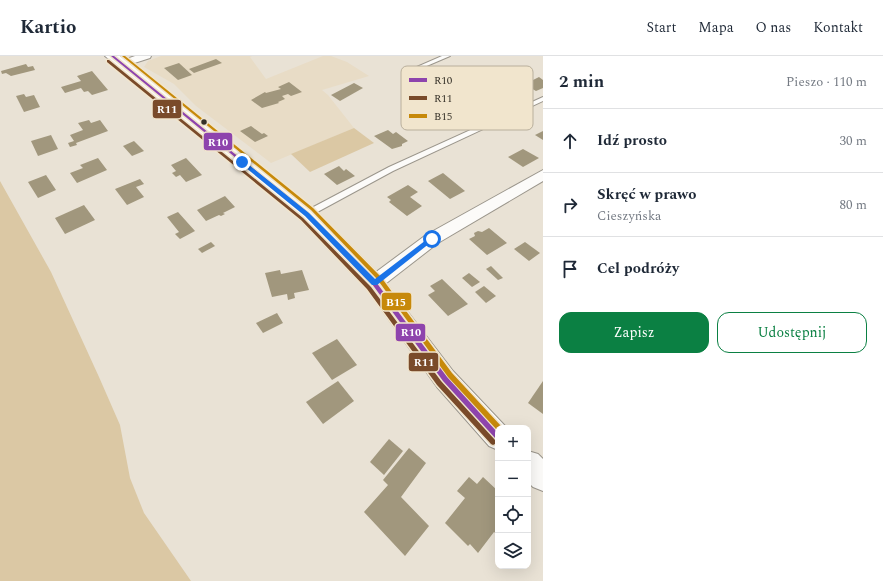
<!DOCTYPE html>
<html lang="pl">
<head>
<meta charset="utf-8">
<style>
	:root { --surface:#fff; --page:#f2f2f3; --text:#1f2937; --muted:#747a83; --line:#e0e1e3; --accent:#0b8043 }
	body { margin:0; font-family:Spectral,serif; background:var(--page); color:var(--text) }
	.controls { position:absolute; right:12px; bottom:12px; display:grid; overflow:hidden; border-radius:8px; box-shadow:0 4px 16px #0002 }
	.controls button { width:36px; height:36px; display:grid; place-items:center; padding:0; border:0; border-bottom:1px solid var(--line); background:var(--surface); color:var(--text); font:20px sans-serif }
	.stop { position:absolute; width:12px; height:12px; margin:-9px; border:3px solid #1a73e8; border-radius:50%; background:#fff }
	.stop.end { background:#1a73e8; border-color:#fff; box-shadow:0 1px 4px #0008 }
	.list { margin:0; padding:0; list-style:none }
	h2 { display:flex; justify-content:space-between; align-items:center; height:52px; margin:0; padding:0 16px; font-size:17px }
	h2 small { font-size:13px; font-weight:400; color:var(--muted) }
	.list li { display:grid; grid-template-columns:26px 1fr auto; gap:12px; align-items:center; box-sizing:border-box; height:64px; padding:0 16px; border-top:1px solid var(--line) }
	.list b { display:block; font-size:15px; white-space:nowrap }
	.list p { margin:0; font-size:13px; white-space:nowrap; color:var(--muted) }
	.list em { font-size:13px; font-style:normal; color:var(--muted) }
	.actions { display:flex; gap:8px; padding:12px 16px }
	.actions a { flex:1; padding:9px 0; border:1px solid var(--accent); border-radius:12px; text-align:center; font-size:14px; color:var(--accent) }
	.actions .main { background:var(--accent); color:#fff }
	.icon { flex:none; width:22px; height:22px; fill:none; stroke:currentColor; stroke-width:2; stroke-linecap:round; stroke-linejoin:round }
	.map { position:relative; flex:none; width:543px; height:525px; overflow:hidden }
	header { display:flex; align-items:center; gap:24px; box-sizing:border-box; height:56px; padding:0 20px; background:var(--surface); border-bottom:1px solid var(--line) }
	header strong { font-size:19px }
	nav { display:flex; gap:22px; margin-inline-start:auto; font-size:14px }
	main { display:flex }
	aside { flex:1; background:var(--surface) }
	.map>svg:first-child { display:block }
	.built { fill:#e8dcc6 }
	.green { fill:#dbc8a4 }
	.building { fill:#a1977d }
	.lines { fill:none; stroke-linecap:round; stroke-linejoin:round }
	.service-casing { stroke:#9b968c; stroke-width:2 }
	.minor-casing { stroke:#9b968c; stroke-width:2 }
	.secondary-casing { stroke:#9b968c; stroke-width:2 }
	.service { fill:#fcfbf9; fill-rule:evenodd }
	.minor { fill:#fcfbf9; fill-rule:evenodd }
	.secondary { fill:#fcfbf9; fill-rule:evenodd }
	.bus-1-casing { stroke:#f1e5cd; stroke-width:3 }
	.bus-2-casing { stroke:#f1e5cd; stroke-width:3 }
	.bus-3-casing { stroke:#f1e5cd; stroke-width:3 }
	.bus-1 { fill:#8e44ad; fill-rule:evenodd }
	.bus-2 { fill:#7a4b2a; fill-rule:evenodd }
	.bus-3 { fill:#c7890a; fill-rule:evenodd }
	.route { fill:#1a73e8 }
	.bus-dot { fill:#363128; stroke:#f1e5cd; stroke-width:1.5 }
	.key { fill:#f1e5cd; stroke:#b9af9c; stroke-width:1 }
	.key-label { font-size:11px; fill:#363128 }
	.line-badge { stroke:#f1e5cd; stroke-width:1.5 }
	.badge-label { font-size:11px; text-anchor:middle; font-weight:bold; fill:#fff }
</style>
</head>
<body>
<header>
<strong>Kartio</strong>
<nav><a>Start</a><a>Mapa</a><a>O nas</a><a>Kontakt</a></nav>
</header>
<main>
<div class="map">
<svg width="543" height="525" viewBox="0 0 543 525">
	<rect width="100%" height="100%" fill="#e9e2d5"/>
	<path class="built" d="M161 0H252L250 1 266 23 323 0H331L347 6 369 20 322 34 328 39 354 72 271 107 196 50 174 28 144 11 148 5Z"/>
	<g class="green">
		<path d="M354 72 374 87 310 116 291 98Z"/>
		<path d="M0 125 51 216 99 321 120 369 130 422 144 457 191 525H0Z"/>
	</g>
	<g class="building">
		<path d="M216 3 222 7 194 17 189 13Z"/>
		<path d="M179 7 192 19 178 24 164 12Z"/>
		<path d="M26 8 28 11 33 10 35 14 11 20 6 17 2 18 1 15Z"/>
		<path d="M92 15 108 34 92 39 88 35 84 36 81 32 65 37 61 31 81 25 77 20Z"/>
		<path d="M539 21 543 24V32L536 35 520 26 529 22 533 24Z"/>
		<path d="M289 26 302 36 291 40 288 38 282 40 285 43 278 46 279 47 262 52 251 44 265 36 266 37 281 33 278 31Z"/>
		<path d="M354 27 363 32 340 45 331 39Z"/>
		<path d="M24 38 26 41 34 39 40 51 24 56 16 40Z"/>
		<path d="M89 64 91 67 100 64 108 75 76 87 77 89 70 91 68 87 74 85 70 79 83 74 78 67Z"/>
		<path d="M251 70 262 78 264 77 268 80 255 86 240 75Z"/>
		<path d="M388 74 393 78 396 76 408 85 402 88V90L392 93 374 80Z"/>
		<path d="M543 75V84L535 79Z"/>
		<path d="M51 79 58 93 38 100 31 85Z"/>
		<path d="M134 85 144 95 132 100 123 90Z"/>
		<path d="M523 93 539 102 523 111 508 101Z"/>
		<path d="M98 102 107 114 77 127 70 117 83 112 80 109Z"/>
		<path d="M186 102 202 119 186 126 180 119 176 121 172 117 176 115 171 109Z"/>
		<path d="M339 110 344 115 346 113 355 120 337 129 324 118Z"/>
		<path d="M443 117 465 135 450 143 428 125Z"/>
		<path d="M46 119 56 134 38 142 28 126Z"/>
		<path d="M140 123 144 128 136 131 144 141 127 149 115 133Z"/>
		<path d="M408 129 418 136 410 141 422 150 407 160 389 146 391 144 387 141Z"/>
		<path d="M225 140 235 151 223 157 225 158 221 160 219 159 206 165 197 154Z"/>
		<path d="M84 149 95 164 65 178 55 162Z"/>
		<path d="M178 156 195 175 180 183 175 178 179 176 167 161Z"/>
		<path d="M489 172 507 187 487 199 469 183 475 180 474 177 478 175 482 176Z"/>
		<path d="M211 186 215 190 202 197 198 193Z"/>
		<path d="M525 186 540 197 529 205 514 193Z"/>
		<path d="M491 210 503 222 498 224 486 213Z"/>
		<path d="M280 214 281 218 302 214 309 234 294 237 295 242 288 244 287 238 272 241 265 217Z"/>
		<path d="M469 217 480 226 472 231 462 222Z"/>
		<path d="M442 223 468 248 448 260 428 239 435 235 430 230Z"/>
		<path d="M484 230 496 240 486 247 475 236Z"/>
		<path d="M277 257 283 267 263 277 256 267Z"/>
		<path d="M337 283 357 309 332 324 312 297Z"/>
		<path d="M338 325 354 345 323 368 306 346Z"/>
		<path d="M543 325V358L528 347Z"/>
		<path d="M389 383 403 395 384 419 370 406Z"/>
		<path d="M409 392 426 407 401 441 429 470 405 500 364 456 388 429 383 424Z"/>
		<path d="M469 421 477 428 483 421 498 435V479L494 476 478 497 470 488 468 490 445 467 465 442 457 435Z"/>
	</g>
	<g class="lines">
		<g class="service-casing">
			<g id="service">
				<path d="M442 0H450L408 18 403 17Z"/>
				<path d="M543 41V45L393 115 310 160H304L303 158 304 156 389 111Z"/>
			</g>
		</g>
		<g class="minor-casing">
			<g id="minor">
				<path d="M135 0H151L150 2 122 11 117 8 118 6Z"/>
				<path d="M543 114V125L438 187 380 232 374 234 368 232 365 227 368 222 426 179Z"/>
			</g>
		</g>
		<g class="secondary-casing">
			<g id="secondary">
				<path d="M105 0H120L314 153 381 221 453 315 507 372H498V394L489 390 437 331 367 233 300 163Z"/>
				<path d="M528 395 538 398 543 403V435L533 431 528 426Z"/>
			</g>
		</g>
		<use href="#service" class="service"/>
		<use href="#minor" class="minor"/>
		<use href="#secondary" class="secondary"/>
		<g class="bus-1-casing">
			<path id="bus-1" d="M111 0H114L308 157 376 226 447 321 498 377V384L496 383 443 325 372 228 306 159Z"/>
		</g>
		<g class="bus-2-casing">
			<path id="bus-2" d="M107 4H109L303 162 371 231 441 325 495 384 496 386 495 388 493 389 491 388 437 329 367 233 301 164 107 6Z"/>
		</g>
		<g class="bus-3-casing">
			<path id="bus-3" d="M122 0H125L313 152 381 221 452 317 501 370 502 372H498V375L497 374 448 321 377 223 311 154Z"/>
		</g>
		<use href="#bus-1" class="bus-1"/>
		<use href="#bus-2" class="bus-2"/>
		<use href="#bus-3" class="bus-3"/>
	</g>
	<path class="route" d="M240 105H244L309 157 375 223 430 181H432L435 183 377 229H372L305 160 240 107Z"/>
	<circle class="bus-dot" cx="204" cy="66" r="3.5"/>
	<rect x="401" y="10" width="132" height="64" rx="6" class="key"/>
	<rect x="409" y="22" width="18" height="4" fill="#8e44ad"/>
	<rect x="409" y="40" width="18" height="4" fill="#7a4b2a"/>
	<rect x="409" y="58" width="18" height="4" fill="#c7890a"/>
	<g class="key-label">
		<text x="434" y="28">R10</text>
		<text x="434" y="46">R11</text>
		<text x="434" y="64">B15</text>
	</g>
	<g class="line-badge">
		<rect x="152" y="43" width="30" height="20" rx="4" fill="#7a4b2a"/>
		<rect x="203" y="76" width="30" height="19" rx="4" fill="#8e44ad"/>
		<rect x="381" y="236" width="31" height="19" rx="4" fill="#c7890a"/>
		<rect x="395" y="267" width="31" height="19" rx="4" fill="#8e44ad"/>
		<rect x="408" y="296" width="31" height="20" rx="4" fill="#7a4b2a"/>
	</g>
	<g class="badge-label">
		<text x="167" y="57">R11</text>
		<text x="218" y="90">R10</text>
		<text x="396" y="250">B15</text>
		<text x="411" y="280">R10</text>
		<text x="424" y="310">R11</text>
	</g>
</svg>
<div class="controls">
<button>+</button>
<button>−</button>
<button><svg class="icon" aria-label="locate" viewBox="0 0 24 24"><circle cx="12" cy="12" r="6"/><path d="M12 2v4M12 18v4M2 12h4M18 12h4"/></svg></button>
<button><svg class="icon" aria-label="layers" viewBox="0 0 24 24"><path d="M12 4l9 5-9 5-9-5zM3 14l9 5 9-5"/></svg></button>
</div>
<div class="stop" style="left:432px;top:183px"></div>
<div class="stop end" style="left:242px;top:106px"></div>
</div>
<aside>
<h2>2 min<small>Pieszo · 110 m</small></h2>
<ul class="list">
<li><svg class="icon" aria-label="ahead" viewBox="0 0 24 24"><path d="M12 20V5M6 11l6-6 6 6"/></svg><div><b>Idź prosto</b></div><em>30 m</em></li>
<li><svg class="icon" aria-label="right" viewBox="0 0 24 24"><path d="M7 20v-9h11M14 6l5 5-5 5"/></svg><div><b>Skręć w prawo</b><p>Cieszyńska</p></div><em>80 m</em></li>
<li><svg class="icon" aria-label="arrive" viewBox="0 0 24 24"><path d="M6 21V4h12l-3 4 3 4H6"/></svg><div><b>Cel podróży</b></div></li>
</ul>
<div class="actions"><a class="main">Zapisz</a><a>Udostępnij</a></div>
</aside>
</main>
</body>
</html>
